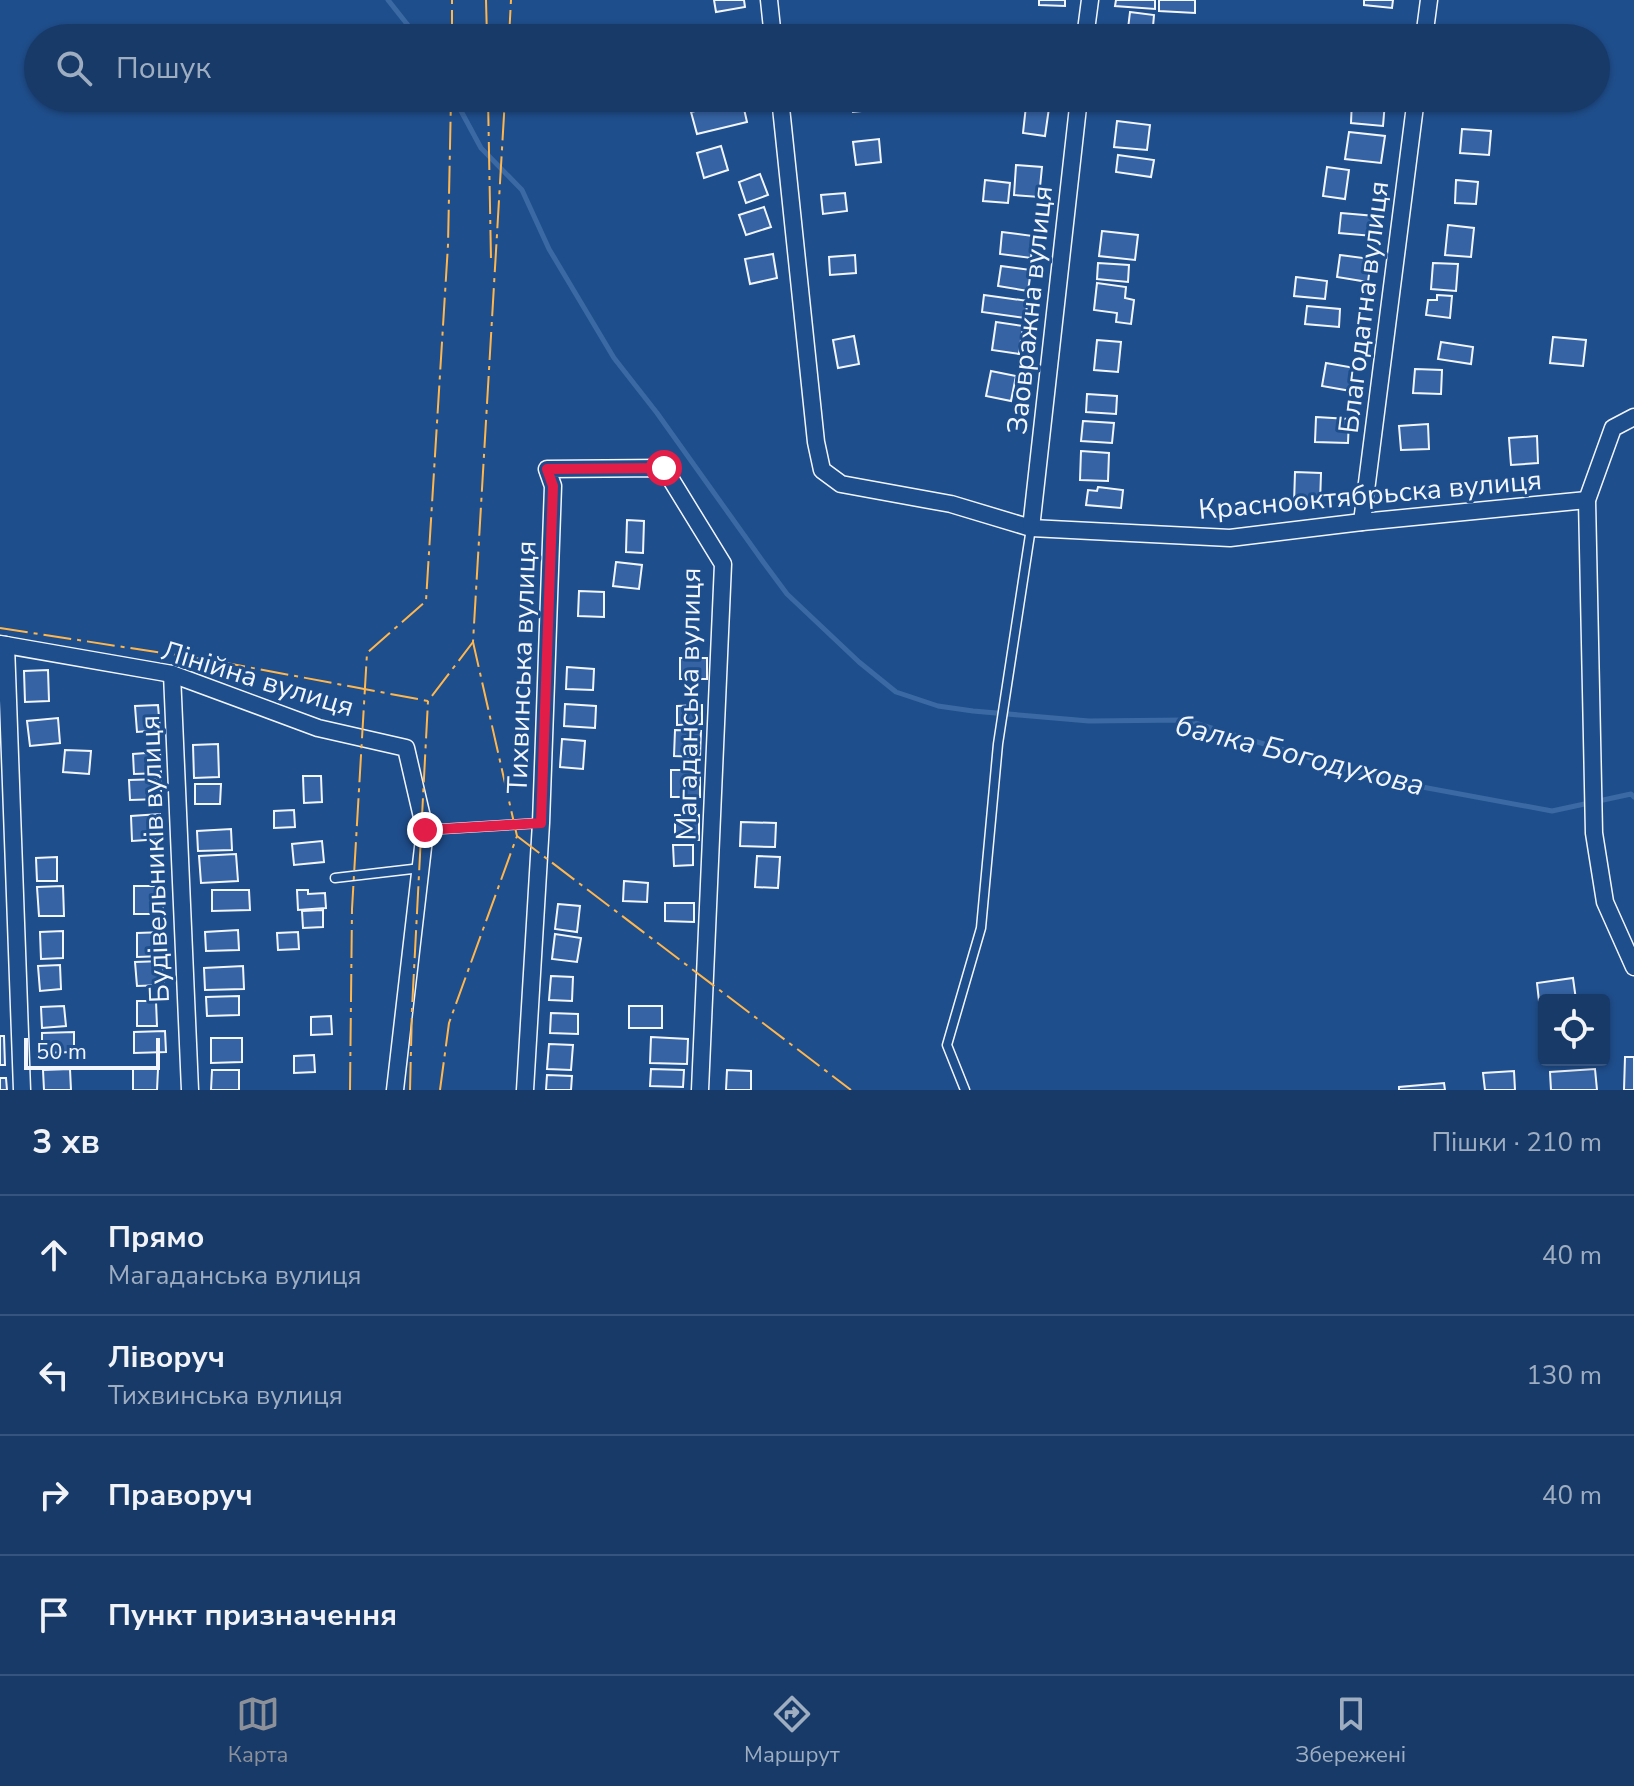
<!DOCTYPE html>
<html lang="uk">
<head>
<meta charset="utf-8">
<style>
	:root { --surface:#173a69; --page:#20416f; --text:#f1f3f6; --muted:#9eadc0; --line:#36547d; --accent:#8c9099 }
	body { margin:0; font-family:"Nunito Sans",sans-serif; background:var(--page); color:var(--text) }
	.controls { position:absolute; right:24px; bottom:24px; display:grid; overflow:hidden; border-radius:8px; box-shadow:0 2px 6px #0004 }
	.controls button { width:72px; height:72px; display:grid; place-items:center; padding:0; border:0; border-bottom:2px solid var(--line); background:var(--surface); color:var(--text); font:40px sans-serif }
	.scale { position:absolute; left:24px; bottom:20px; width:136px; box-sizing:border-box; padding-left:8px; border:4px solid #f2f6ff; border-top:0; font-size:22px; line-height:28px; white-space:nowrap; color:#f2f6ff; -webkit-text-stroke:6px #1f4e8c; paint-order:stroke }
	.stop { position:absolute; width:24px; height:24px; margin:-18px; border:6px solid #e11d48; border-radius:50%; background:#fff }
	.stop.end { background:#e11d48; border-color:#fff; box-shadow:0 2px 8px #0008 }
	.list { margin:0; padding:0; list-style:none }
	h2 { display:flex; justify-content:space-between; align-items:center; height:104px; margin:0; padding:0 32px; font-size:34px }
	h2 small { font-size:26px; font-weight:400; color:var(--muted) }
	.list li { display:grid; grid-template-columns:52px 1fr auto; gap:24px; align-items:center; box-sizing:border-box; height:120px; padding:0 32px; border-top:2px solid var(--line) }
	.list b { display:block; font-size:30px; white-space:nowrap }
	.list p { margin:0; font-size:26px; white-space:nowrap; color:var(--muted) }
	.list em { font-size:26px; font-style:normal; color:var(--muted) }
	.icon { flex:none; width:44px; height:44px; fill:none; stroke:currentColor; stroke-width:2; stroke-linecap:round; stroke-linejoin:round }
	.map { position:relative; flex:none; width:1634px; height:1090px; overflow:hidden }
	.search { position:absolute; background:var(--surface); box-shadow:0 2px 6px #0004; left:24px; right:24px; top:24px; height:88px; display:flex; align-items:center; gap:20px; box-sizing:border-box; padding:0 28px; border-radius:44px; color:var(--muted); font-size:30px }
	.sheet { height:584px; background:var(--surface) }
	nav { display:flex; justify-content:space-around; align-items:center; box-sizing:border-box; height:112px; border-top:2px solid var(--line); background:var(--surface); font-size:22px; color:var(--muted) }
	nav a { display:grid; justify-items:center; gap:4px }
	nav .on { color:var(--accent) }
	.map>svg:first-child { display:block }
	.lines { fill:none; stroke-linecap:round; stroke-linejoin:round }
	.stream { stroke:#3b69a3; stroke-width:5 }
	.building { fill:#3563a3; stroke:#f2f6ff; stroke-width:2 }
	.lane-casing { stroke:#f2f6ff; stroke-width:11 }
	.street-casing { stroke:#f2f6ff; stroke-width:19 }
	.lane { stroke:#1f4e8c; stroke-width:8 }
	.street { stroke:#1f4e8c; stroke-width:16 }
	.power { stroke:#ffb74d; stroke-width:2; stroke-dasharray:28 6 4 6; stroke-linecap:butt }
	.route { stroke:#e11d48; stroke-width:10 }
	.labels { text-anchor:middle; stroke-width:6; stroke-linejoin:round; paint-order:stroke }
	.street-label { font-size:28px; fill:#f2f6ff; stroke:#1f4e8c }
	.water-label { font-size:30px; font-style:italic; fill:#f2f6ff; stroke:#1f4e8c }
</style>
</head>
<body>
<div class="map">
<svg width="1634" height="1090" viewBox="0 0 1634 1090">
	<rect width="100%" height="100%" fill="#1f4e8c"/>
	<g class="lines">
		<g class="stream">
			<path d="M388 0 418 38"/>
			<path d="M454 98 481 148 522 190 549 249 614 358 657 413 764 563 787 594 859 662 896 692 938 706 973 711 1089 721 1185 720 1379 779 1552 811 1631 794 1634 797"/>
		</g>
	</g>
	<g class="building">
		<path d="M714 0H744L745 7 716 12Z"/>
		<path d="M1039 0H1065V6L1039 5Z"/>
		<path d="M1116 0H1155V9L1115 6Z"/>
		<path d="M1159 0H1195V13L1159 11Z"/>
		<path d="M1364 0H1393L1392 8 1364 5Z"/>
		<path d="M1130 12 1154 15 1152 38 1127 37Z"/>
		<path d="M1033 25 1060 27 1059 38H1032Z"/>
		<path d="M843 29 873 32 872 38H842Z"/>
		<path d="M745 32 746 38H720V37Z"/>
		<path d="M851 98H879L880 109 853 112Z"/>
		<path d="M1352 99 1385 102 1383 126 1351 123Z"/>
		<path d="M742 100 747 122 697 134 691 112Z"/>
		<path d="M1026 106 1049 108 1045 136 1023 133Z"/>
		<path d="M1117 121 1150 125 1147 150 1114 147Z"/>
		<path d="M1462 129 1491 131 1489 155 1460 153Z"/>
		<path d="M1349 132 1385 136 1381 163 1345 159Z"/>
		<path d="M879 139 881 162 856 165 853 142Z"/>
		<path d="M721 146 728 170 704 178 697 153Z"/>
		<path d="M1118 155 1154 160 1151 177 1116 172Z"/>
		<path d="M1016 165 1042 167 1039 197 1014 195Z"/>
		<path d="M1327 167 1349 170 1345 199 1323 196Z"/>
		<path d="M760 174 768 195 746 203 739 182Z"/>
		<path d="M985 180 1010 183 1008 203 983 201Z"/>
		<path d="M1456 180 1478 182 1476 204 1455 203Z"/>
		<path d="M845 193 847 211 823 214 821 195Z"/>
		<path d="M764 207 771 227 746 235 739 215Z"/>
		<path d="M1341 213 1375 216 1373 236 1339 233Z"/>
		<path d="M1448 225 1474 228 1471 257 1445 255Z"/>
		<path d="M1102 231 1138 235 1135 260 1099 256Z"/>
		<path d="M1002 232 1033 236 1031 258 1000 254Z"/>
		<path d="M773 254 777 278 750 284 745 259Z"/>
		<path d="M855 255 856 273 830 275 829 257Z"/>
		<path d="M1340 255 1371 259 1368 282 1337 277Z"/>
		<path d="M1098 263 1129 265 1128 282 1097 279Z"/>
		<path d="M1433 263 1458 264 1456 291 1431 289Z"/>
		<path d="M1001 266 1031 270 1028 291 998 286Z"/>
		<path d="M1296 277 1327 281 1325 299 1294 296Z"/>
		<path d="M1097 283 1126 287 1125 298 1134 300 1131 324 1116 322 1117 313 1094 310Z"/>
		<path d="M984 295 1028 301 1025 318 982 312Z"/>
		<path d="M1437 295 1452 296 1450 318 1426 315 1428 300H1437Z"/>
		<path d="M1307 306 1340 309 1339 327 1305 324Z"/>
		<path d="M996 322 1023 326 1019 354 992 350Z"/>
		<path d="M854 336 859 364 838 368 833 340Z"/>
		<path d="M1553 337 1586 340 1583 366 1550 363Z"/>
		<path d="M1097 340 1121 342 1118 372 1094 370Z"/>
		<path d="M1441 342 1473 347 1471 364 1438 359Z"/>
		<path d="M1326 363 1355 368 1351 391 1322 386Z"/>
		<path d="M1415 369 1442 370 1441 394 1413 393Z"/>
		<path d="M991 371 1016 376 1011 401 986 396Z"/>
		<path d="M1087 394 1117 396 1116 414 1086 412Z"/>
		<path d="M1316 417 1349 419 1348 443 1315 442Z"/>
		<path d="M1083 421 1114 423 1112 443 1081 441Z"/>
		<path d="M1428 424 1429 449 1401 450 1399 426Z"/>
		<path d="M1537 436 1538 463 1511 465 1509 438Z"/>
		<path d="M1081 451 1109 453 1108 481 1080 480Z"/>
		<path d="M1295 472 1321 473 1320 504H1294Z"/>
		<path d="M1098 487 1123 490 1121 508 1086 505 1088 490 1097 491Z"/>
		<path d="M627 520 644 521 643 553 626 552Z"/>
		<path d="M616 562 642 565 639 589 613 586Z"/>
		<path d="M579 591 604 592V617L578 616Z"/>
		<rect x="680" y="658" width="27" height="21"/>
		<path d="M567 667 594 669 593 690 566 689Z"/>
		<path d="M48 670 49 701 25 702 24 671Z"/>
		<path d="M565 704 596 706 595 728 564 726Z"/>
		<path d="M158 705 160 730 137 732 135 706Z"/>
		<path d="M702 705V724L677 725V706Z"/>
		<path d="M58 718 60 743 30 746 27 721Z"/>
		<path d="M675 730 701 731 700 757 674 756Z"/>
		<path d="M562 739 585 741 583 769 560 767Z"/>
		<path d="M218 744 219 777 194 778 193 745Z"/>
		<path d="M65 750 91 751 89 774 63 772Z"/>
		<path d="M160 752 161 773 134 774 133 754Z"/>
		<rect x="671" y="770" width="29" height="27"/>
		<path d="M303 776H321L322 802 304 803Z"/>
		<path d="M161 779V799L130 800 129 780Z"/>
		<path d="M195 784H221L220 804H195Z"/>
		<path d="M294 810 295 827 274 828V811Z"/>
		<path d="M160 814 162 839 132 841 131 816Z"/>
		<path d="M675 815H699V840L675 839Z"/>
		<path d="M741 822 776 823 775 847 740 846Z"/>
		<path d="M231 829 232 850 198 851 197 831Z"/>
		<path d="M322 841 324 862 294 865 292 844Z"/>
		<path d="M673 845H693V865L674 866Z"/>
		<path d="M236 854 238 881 201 883 199 856Z"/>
		<path d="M757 856 780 857 778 888 755 887Z"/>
		<path d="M57 857V881H37L36 858Z"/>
		<path d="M624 881 648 883 647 902 623 901Z"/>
		<path d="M63 886 64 916H39L37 887Z"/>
		<rect x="134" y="886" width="29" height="28"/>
		<path d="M212 890H249L250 910 212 911Z"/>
		<path d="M297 890H308V894L325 893 326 908 298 910Z"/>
		<path d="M665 903H694V922L665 921Z"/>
		<path d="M558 904 580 906 577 932 555 929Z"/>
		<path d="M323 910V927L303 928 302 911Z"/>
		<path d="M238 930 239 950 206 951 205 932Z"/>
		<path d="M63 931V958L41 959 40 932Z"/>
		<path d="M165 932V956L137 957V933Z"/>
		<path d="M298 932 299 949 278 950 277 933Z"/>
		<path d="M555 934 581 938 577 962 552 959Z"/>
		<path d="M163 961 164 985 137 986 135 962Z"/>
		<path d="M60 965 61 989 40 991 38 966Z"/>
		<path d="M243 966 244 989 205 990 204 968Z"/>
		<path d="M551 976 573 977 572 1001 549 1000Z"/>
		<path d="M1573 978 1576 1000H1544V1010H1540L1537 983Z"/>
		<path d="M239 996V1015L207 1016 206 997Z"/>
		<path d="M137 1001H156L157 1026H137Z"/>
		<path d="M64 1006 66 1026 42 1028 41 1007Z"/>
		<rect x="629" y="1006" width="33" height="22"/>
		<path d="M551 1013 578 1014V1034L550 1033Z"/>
		<path d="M331 1016 332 1034 311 1035V1017Z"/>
		<path d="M165 1031 166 1052 134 1053V1032Z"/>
		<path d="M74 1032V1052L42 1053V1033Z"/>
		<path d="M0 1036H4L5 1065H0Z"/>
		<path d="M651 1037 688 1039 687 1064 650 1063Z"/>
		<path d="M211 1038H242V1062L211 1063Z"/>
		<path d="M549 1044 573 1045 571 1070 547 1069Z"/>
		<path d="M314 1055 315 1072 294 1073V1056Z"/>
		<path d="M1625 1057H1634V1090H1624Z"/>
		<path d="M70 1069 71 1090H44L43 1070Z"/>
		<path d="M133 1069H158L157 1090H133Z"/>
		<path d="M651 1069 684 1070 683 1087 650 1086Z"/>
		<path d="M1595 1069 1597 1090H1551L1550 1072Z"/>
		<path d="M212 1070H239V1090H211Z"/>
		<path d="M727 1070 751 1071V1090H726Z"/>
		<path d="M1514 1071 1515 1090H1485L1483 1073Z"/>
		<path d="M547 1075 572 1076 571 1090H546Z"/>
		<path d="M0 1078H6L7 1090H0Z"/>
		<path d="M1444 1083 1445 1090H1399V1087Z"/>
	</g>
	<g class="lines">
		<g class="lane-casing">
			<g id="lane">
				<path d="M425 830 541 823"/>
				<path d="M335 878 421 868"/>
				<path d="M965 1090 947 1045 981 928 998 744 1031 528"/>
			</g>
		</g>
		<g class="street-casing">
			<g id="street">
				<path d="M769 0 773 38"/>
				<path d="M1085 38 1090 0"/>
				<path d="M1424 38 1429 0"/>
				<path d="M780 98 816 442 822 470 841 484 951 504 1031 528 1230 538 1362 522 1587 500"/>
				<path d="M1634 417 1613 428 1587 500 1594 833 1605 902 1634 967"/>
				<path d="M1362 522 1416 98"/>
				<path d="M1031 528 1079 98"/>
				<path d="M0 644 172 674 318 728 406 748 425 830 395 1090"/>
				<path d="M6 645 22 1090"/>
				<path d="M172 674 190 1090"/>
				<path d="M525 1090 541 823 553 486 547 469 664 468 723 564 700 1090"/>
			</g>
		</g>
		<use href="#lane" class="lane"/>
		<use href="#street" class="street"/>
		<g class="power">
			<path d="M486 0 487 38"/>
			<path d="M452 38V0"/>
			<path d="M509 38 511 0"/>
			<path d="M488 98 491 260"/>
			<path d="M0 628 221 662 428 701"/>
			<path d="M517 836 851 1090"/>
			<path d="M350 1090 352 909 367 653 426 601 448 245 451 98"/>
			<path d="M410 1090 412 1009 428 701 473 642"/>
			<path d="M440 1090 449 1023 517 836 473 642 505 98"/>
		</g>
	</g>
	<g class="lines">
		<path class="route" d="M425 830 541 823 553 486 547 469 664 468"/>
	</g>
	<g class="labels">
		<g class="street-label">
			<text transform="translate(1363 307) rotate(-83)" y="10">Благодатна вулиця</text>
			<text transform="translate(1029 310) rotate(-84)" y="10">Заовражна вулиця</text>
			<text transform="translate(1370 494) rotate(-5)" y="10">Краснооктябрьска вулиця</text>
			<text transform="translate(521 667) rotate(-88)" y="10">Тихвинська вулиця</text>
			<text transform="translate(258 678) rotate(17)" y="10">Лінійна вулиця</text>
			<text transform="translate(688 704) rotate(-89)" y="10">Магаданська вулиця</text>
			<text transform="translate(154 859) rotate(-92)" y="10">Будівельників вулиця</text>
		</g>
		<g class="water-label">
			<text transform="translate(1300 755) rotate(14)" y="10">балка Богодухова</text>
		</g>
	</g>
</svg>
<div class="controls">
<button><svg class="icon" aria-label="locate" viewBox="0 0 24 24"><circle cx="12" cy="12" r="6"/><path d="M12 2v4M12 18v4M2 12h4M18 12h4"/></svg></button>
</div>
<div class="scale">50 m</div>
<div class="stop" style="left:664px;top:468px"></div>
<div class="stop end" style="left:425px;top:830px"></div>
<div class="search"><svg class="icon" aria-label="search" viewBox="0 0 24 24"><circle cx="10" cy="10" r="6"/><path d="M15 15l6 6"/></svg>Пошук</div>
</div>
<section class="sheet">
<h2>3 хв<small>Пішки · 210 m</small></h2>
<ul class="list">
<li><svg class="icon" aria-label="ahead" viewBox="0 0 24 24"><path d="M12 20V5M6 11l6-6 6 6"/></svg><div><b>Прямо</b><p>Магаданська вулиця</p></div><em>40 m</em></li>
<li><svg class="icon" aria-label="left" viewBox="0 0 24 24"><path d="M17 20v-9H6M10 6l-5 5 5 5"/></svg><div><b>Ліворуч</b><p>Тихвинська вулиця</p></div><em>130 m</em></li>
<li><svg class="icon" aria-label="right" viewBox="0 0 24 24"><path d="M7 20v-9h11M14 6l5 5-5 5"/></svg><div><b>Праворуч</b></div><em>40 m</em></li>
<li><svg class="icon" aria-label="arrive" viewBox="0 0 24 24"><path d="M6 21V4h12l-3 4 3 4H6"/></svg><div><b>Пункт призначення</b></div></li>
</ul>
</section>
<nav>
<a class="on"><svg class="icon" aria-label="map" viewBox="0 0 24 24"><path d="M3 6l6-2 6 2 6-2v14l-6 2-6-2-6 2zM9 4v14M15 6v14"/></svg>Карта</a>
<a><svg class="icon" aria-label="directions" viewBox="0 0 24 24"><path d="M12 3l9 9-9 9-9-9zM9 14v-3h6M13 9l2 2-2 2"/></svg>Маршрут</a>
<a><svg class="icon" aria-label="saved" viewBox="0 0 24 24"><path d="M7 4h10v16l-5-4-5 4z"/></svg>Збережені</a>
</nav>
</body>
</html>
